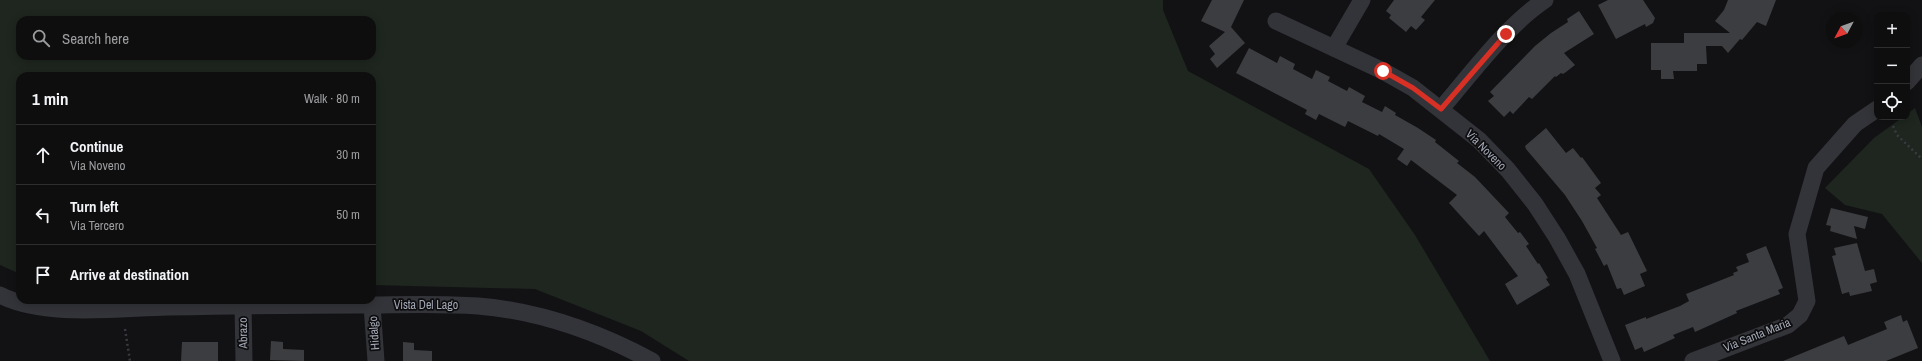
<!DOCTYPE html>
<html lang="en">
<head>
<meta charset="utf-8">
<style>
	:root { --surface:#0e0e0f; --page:#171718; --text:#f1f3f6; --muted:#9b9c9e; --line:#2e2e2f }
	body { margin:0; font-family:"Archivo Narrow",sans-serif; background:var(--page); color:var(--text) }
	.controls { position:absolute; right:12px; top:12px; display:grid; overflow:hidden; border-radius:8px; box-shadow:0 2px 10px #0003 }
	.controls button { width:36px; height:36px; display:grid; place-items:center; padding:0; border:0; border-bottom:1px solid var(--line); background:var(--surface); color:var(--text); font:20px sans-serif }
	.compass { position:absolute; left:1826px; top:12px; width:36px; height:36px; border-radius:50%; background:var(--surface); box-shadow:0 2px 10px #0003; rotate:229deg }
	.stop { position:absolute; width:12px; height:12px; margin:-9px; border:3px solid #d93025; border-radius:50%; background:#fff }
	.stop.end { background:#d93025; border-color:#fff; box-shadow:0 1px 4px #0008 }
	.list { margin:0; padding:0; list-style:none }
	h2 { display:flex; justify-content:space-between; align-items:center; height:52px; margin:0; padding:0 16px; font-size:17px }
	h2 small { font-size:13px; font-weight:400; color:var(--muted) }
	.list li { display:grid; grid-template-columns:26px 1fr auto; gap:12px; align-items:center; box-sizing:border-box; height:60px; padding:0 16px; border-top:1px solid var(--line) }
	.list b { display:block; font-size:15px; white-space:nowrap }
	.list p { margin:0; font-size:13px; white-space:nowrap; color:var(--muted) }
	.list em { font-size:13px; font-style:normal; color:var(--muted) }
	.icon { flex:none; width:22px; height:22px; fill:none; stroke:currentColor; stroke-width:2; stroke-linecap:round; stroke-linejoin:round }
	.map { position:relative; flex:none; width:1922px; height:361px; overflow:hidden }
	.search { position:absolute; background:var(--surface); box-shadow:0 2px 10px #0003; left:16px; top:16px; width:360px; height:44px; display:flex; align-items:center; gap:10px; box-sizing:border-box; padding:0 14px; border-radius:12px; color:var(--muted); font-size:15px }
	.panel { position:absolute; background:var(--surface); box-shadow:0 2px 10px #0003; left:16px; top:72px; width:360px; height:232px; border-radius:12px }
	.map>svg:first-child { display:block }
	.green { fill:#1e261f; fill-rule:evenodd }
	.building { fill:#3c3d41 }
	.lines { fill:none; stroke-linecap:round; stroke-linejoin:round }
	.path { stroke:#393b40; stroke-width:2.5; stroke-dasharray:2 3; stroke-linecap:butt }
	.minor { stroke:#333439; stroke-width:17 }
	.route { stroke:#d93025; stroke-width:5 }
	.labels { text-anchor:middle; stroke-width:3.5; stroke-linejoin:round; paint-order:stroke }
	.street-label { font-size:12px; fill:#a3a8b5; stroke:#0d0d0f }
</style>
</head>
<body>
<div class="map">
<svg width="1922" height="361" viewBox="0 0 1922 361">
	<rect width="100%" height="100%" fill="#121214"/>
	<g class="green">
		<path d="M0 0H1163V10L1188 71 1369 169 1415 235 1490 361H689L641 331 535 289 372 285V76H20V274L0 265ZM20 20H372V56H20Z"/>
		<path d="M1915 108 1922 127V263L1882 214 1845 205 1825 188 1874 138 1903 117H1907V114Z"/>
	</g>
	<g class="building">
		<path d="M1212 0H1244L1231 27 1245 43 1217 68 1210 59 1215 54 1209 46 1225 32 1201 21Z"/>
		<path d="M1394 0H1435L1421 17 1425 20 1416 30 1411 26 1406 32 1389 18 1391 15 1386 11Z"/>
		<path d="M1608 0H1643L1655 18 1653 23 1646 27 1645 24 1616 39 1598 5Z"/>
		<path d="M1728 0H1776L1766 26 1757 22 1742 40 1740 39 1728 53 1722 46H1706L1707 64H1697V71H1673L1674 79H1661V70H1651V43H1684V33H1730L1715 21 1724 10Z"/>
		<path d="M1579 11 1594 34 1564 53 1575 65 1566 72 1563 74 1561 73 1556 77 1555 76 1532 99 1529 97 1513 114 1510 111 1504 117 1488 101 1494 96 1490 92 1535 46 1551 33 1568 22 1567 19Z"/>
		<path d="M1249 48 1277 63 1280 56 1295 64 1293 69 1312 79 1316 70 1330 77 1328 81 1347 91 1349 87 1365 96 1362 102 1382 112 1385 106 1396 113 1395 115 1418 128 1436 140 1435 142 1459 161 1457 163 1475 177 1509 213 1505 217 1518 233 1520 232 1529 244 1526 246 1538 264 1539 263 1548 278 1546 279 1550 285 1517 305 1505 284 1518 276 1484 231 1479 236 1449 203 1457 195 1411 160 1407 166 1397 159 1404 149 1379 134 1378 136 1348 121 1345 127 1319 114 1316 120 1305 114 1307 110 1236 73Z"/>
		<path d="M1546 128 1566 153 1573 148 1581 158 1582 157 1601 183 1595 188 1601 195 1597 198 1621 235 1628 232 1647 271 1640 274 1645 286 1624 295 1621 288 1617 289 1607 264 1604 266 1595 249 1597 248 1582 221 1565 195 1526 149 1525 146Z"/>
		<path d="M1831 208 1868 217 1865 229 1854 226 1857 239 1830 231 1831 226 1826 225Z"/>
		<path d="M1857 243 1865 271 1874 269 1877 282 1870 284 1872 291 1850 296 1849 292 1842 294 1832 256 1836 255 1834 248Z"/>
		<path d="M1766 246 1783 288 1778 290 1780 294 1736 311 1737 313 1695 332 1693 327 1673 335 1675 338 1644 352 1642 347 1635 350 1625 325 1646 317V319L1680 306 1689 301 1686 294 1734 275 1733 273 1738 271 1736 267 1749 262 1746 254Z"/>
		<path d="M1901 315 1903 322 1907 320 1918 348 1886 361H1783L1844 336 1848 345 1887 329 1884 322Z"/>
		<path d="M271 341 283 342V349L304 350V361L270 360Z"/>
		<path d="M182 342H218V361H181Z"/>
		<path d="M403 342 414 343V350L432 351V361H403Z"/>
	</g>
	<g class="lines">
		<g class="path">
			<path d="M1893 126 1897 135 1922 159"/>
			<path d="M125 329 130 361"/>
		</g>
		<g class="minor">
			<path d="M1276 21 1383 71 1413 88 1479 140 1508 170 1535 204 1557 238 1577 274 1612 361"/>
			<path d="M1334 48 1362 0"/>
			<path d="M1907 82 1922 65"/>
			<path d="M1441 109C1472 73 1506 26 1545 0"/>
			<path d="M0 295C45 318 118 308 168 307 231 306 295 305 358 305 398 305 438 303 478 306 539 311 598 332 652 361"/>
			<path d="M243 305 244 361"/>
			<path d="M372 305 376 361"/>
			<path d="M1693 361 1788 325 1800 315 1807 301 1797 234 1816 168 1855 124 1877 109"/>
		</g>
	</g>
	<g class="lines">
		<path class="route" d="M1383 71 1413 88 1441 109 1506 34"/>
	</g>
	<g class="labels">
		<g class="street-label">
			<text transform="translate(1486 150) rotate(45)" y="4">Via Noveno</text>
			<text x="426" y="309">Vista Del Lago</text>
			<text transform="translate(243 333) rotate(-91)" y="4">Abrazo</text>
			<text transform="translate(374 333) rotate(-94)" y="4">Hidalgo</text>
			<text transform="translate(1757 335) rotate(-22)" y="4">Via Santa Maria</text>
		</g>
	</g>
</svg>
<div class="controls">
<button>+</button>
<button>−</button>
<button><svg class="icon" aria-label="locate" viewBox="0 0 24 24"><circle cx="12" cy="12" r="6"/><path d="M12 2v4M12 18v4M2 12h4M18 12h4"/></svg></button>
</div>
<svg class="compass" viewBox="-18 -18 36 36"><path d="M0-13l5 13h-10z" fill="#e53935"/><path d="M0 13l5-13h-10z" fill="#9b9c9e"/></svg>
<div class="stop" style="left:1383px;top:71px"></div>
<div class="stop end" style="left:1506px;top:34px"></div>
<div class="search"><svg class="icon" aria-label="search" viewBox="0 0 24 24"><circle cx="10" cy="10" r="6"/><path d="M15 15l6 6"/></svg>Search here</div>
<section class="panel">
<h2>1 min<small>Walk · 80 m</small></h2>
<ul class="list">
<li><svg class="icon" aria-label="ahead" viewBox="0 0 24 24"><path d="M12 20V5M6 11l6-6 6 6"/></svg><div><b>Continue</b><p>Via Noveno</p></div><em>30 m</em></li>
<li><svg class="icon" aria-label="left" viewBox="0 0 24 24"><path d="M17 20v-9H6M10 6l-5 5 5 5"/></svg><div><b>Turn left</b><p>Via Tercero</p></div><em>50 m</em></li>
<li><svg class="icon" aria-label="arrive" viewBox="0 0 24 24"><path d="M6 21V4h12l-3 4 3 4H6"/></svg><div><b>Arrive at destination</b></div></li>
</ul>
</section>
</div>
</body>
</html>
